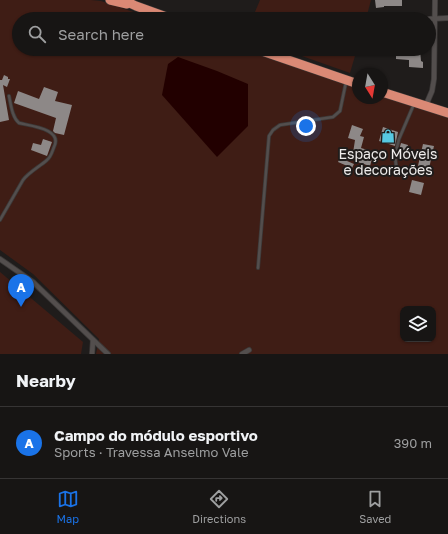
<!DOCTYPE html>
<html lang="en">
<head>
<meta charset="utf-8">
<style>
	:root { --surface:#171514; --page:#242222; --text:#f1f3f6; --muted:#9e9fa0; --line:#363434; --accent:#1a73e8 }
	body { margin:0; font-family:"Golos Text",sans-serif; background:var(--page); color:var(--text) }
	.controls { position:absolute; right:12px; bottom:12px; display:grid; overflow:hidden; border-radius:8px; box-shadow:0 1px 3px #0004 }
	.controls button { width:36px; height:36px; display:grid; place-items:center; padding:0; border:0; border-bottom:1px solid var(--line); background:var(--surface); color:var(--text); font:20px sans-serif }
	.compass { position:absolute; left:352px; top:68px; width:36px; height:36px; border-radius:50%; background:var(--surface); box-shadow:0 1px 3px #0004; rotate:169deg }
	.you { position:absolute; left:306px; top:126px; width:14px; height:14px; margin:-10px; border:3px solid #fff; border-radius:50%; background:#1a73e8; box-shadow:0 0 0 6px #1a73e833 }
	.badge { display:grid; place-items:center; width:26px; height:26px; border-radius:50%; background:var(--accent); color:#fff; font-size:13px; font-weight:700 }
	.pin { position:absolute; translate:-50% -33px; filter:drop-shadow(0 1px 2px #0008) }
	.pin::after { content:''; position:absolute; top:21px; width:14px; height:12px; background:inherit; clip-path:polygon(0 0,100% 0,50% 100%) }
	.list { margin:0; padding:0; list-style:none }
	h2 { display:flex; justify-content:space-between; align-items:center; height:52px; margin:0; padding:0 16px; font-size:17px }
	h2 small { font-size:13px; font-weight:400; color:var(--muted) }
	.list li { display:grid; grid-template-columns:26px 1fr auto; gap:12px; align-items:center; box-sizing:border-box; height:72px; padding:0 16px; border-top:1px solid var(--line) }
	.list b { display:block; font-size:15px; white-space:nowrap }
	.list p { margin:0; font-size:13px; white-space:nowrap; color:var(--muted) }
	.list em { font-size:13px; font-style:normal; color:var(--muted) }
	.icon { flex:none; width:22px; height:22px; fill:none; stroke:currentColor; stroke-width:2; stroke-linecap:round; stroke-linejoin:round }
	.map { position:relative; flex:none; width:448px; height:354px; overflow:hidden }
	.search { position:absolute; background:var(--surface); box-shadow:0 1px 3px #0004; left:12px; right:12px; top:12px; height:44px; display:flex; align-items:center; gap:10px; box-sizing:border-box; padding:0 14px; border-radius:22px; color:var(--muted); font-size:15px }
	.sheet { height:124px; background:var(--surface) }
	nav { display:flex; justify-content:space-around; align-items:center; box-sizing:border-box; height:56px; border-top:1px solid var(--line); background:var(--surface); font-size:11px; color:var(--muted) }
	nav a { display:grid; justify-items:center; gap:2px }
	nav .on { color:var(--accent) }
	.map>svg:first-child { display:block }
	.green { fill:#3f1d15; fill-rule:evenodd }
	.water { fill:#200 }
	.building { fill:#8d8887 }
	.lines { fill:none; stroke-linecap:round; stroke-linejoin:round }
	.lane-casing { stroke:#3c3938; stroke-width:4 }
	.street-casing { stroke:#3c3938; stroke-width:6 }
	.highway-casing { stroke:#3c3938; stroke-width:10 }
	.lane { stroke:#534e4d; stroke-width:2.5 }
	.street { stroke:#534e4d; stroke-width:4.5 }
	.highway { stroke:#da8975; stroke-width:9 }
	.labels { text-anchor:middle; stroke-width:4; stroke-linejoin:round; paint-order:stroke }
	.poi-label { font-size:14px; fill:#efeceb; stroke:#1f1c1b }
</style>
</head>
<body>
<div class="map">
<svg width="448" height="354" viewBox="0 0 448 354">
	<rect width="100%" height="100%" fill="#1f1c1b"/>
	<g class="green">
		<path d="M0 0H91L101 1 154 19H19V49H245L358 87V98H382V95L448 117V354H96L99 339 33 274 0 250ZM403 309H433V339H403Z"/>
		<path d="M260 0H371L366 19H252Z"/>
		<path d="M282 49H357L350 73Z"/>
		<path d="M0 272 83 342 81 354H0Z"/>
	</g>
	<path class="water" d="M178 57 217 71 248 84V126L217 157 162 95 168 64Z"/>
	<g class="building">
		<path d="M375 0H402V6H384V7L376 8Z"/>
		<path d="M412 49H420L421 61 423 62V68L409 67V60L396 59V52H409L412 51Z"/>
		<path d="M4 75 8 77V79H10L7 87 3 85 9 120 0 122V80H2Z"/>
		<path d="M44 87 58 92 55 101 72 105 64 135 55 133 53 131 56 118 14 103 18 91 39 99Z"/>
		<path d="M352 125 363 129 360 136 364 137 361 148 374 152 370 166 357 162 359 155 353 153 355 140 348 138Z"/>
		<path d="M383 127 398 132 395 146 379 141Z"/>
		<path d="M43 139 52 142 47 156 31 150 33 143 41 145Z"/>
		<path d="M401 143 408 145 405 156 398 154Z"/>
		<path d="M423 144 434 146 428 173 417 170Z"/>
		<path d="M341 156 348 158 347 161 354 164 352 168 338 162Z"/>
		<path d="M412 180 424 183 421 195 409 192Z"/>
	</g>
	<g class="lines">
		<g class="lane-casing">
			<g id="lane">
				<path d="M397 173 395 156 399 139 414 104"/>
				<path d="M0 220 23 180C29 172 39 167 47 160 51 157 52 152 54 147 63 129 31 126 19 123 12 117 11 105 9 96"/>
				<path d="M258 268 269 136 273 130 280 125 333 117 340 111 346 82"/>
			</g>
		</g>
		<g class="street-casing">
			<g id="street">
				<path d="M429 19 448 18"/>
				<path d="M426 105 432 91 434 79 435 0"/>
				<path d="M0 259 33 282 108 354"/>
				<path d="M92 354 93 340"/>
				<path d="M242 354 249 350"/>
			</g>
		</g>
		<g class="highway-casing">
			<g id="highway">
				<path d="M110 0 127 4"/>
				<path d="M123 0 136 6 172 19"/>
				<path d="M256 49 358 84"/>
				<path d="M382 92 448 113"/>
			</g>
		</g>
		<use href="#lane" class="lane"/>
		<use href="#street" class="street"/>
		<use href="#highway" class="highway"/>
	</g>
	<defs>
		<g id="shop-bare" transform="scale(1.08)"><path d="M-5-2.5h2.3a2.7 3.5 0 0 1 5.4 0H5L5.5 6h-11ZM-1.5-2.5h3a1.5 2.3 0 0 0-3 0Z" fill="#57c9e2" stroke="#1f1c1b" stroke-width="2.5" paint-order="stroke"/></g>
	</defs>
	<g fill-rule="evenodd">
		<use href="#shop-bare" x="388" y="136"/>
	</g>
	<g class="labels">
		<g class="poi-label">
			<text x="388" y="159">Espaço Móveis<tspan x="388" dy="16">e decorações</tspan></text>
		</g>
	</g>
</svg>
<div class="controls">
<button><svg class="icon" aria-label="layers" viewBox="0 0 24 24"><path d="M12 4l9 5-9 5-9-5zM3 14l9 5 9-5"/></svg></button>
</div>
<svg class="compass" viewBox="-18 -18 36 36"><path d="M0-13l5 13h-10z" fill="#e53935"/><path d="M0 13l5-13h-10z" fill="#9e9fa0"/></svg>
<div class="you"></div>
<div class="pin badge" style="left:21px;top:307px">A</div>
<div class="search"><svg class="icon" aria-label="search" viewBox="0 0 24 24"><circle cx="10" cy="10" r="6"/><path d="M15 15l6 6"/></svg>Search here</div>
</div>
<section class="sheet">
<h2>Nearby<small></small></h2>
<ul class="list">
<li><span class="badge">A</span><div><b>Campo do módulo esportivo</b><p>Sports · Travessa Anselmo Vale</p></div><em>390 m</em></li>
</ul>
</section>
<nav>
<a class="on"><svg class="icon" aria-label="map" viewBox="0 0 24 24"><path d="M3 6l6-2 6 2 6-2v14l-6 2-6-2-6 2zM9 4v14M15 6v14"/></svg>Map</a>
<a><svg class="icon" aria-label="directions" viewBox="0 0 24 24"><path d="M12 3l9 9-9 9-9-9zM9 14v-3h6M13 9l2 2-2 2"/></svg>Directions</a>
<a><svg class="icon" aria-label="saved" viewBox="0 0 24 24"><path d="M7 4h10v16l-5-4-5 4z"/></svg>Saved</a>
</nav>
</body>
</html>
